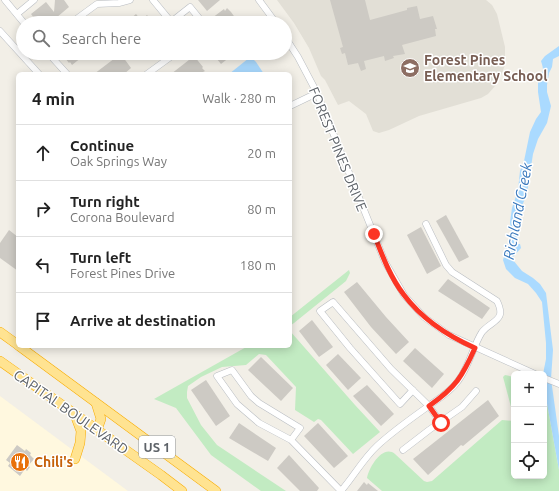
<!DOCTYPE html>
<html lang="en">
<head>
<meta charset="utf-8">
<style>
	:root { --surface:#fff; --page:#f2f2f2; --text:#222; --muted:#767676; --line:#e0e0e0 }
	body { margin:0; font-family:Ubuntu,sans-serif; background:var(--page); color:var(--text) }
	.controls { position:absolute; right:12px; bottom:12px; display:grid; overflow:hidden; border-radius:6px; box-shadow:0 2px 10px #0003 }
	.controls button { width:36px; height:36px; display:grid; place-items:center; padding:0; border:0; border-bottom:1px solid var(--line); background:var(--surface); color:var(--text); font:20px sans-serif }
	.stop { position:absolute; width:12px; height:12px; margin:-9px; border:3px solid #fb3524; border-radius:50%; background:#fff }
	.stop.end { background:#fb3524; border-color:#fff; box-shadow:0 1px 4px #0008 }
	.list { margin:0; padding:0; list-style:none }
	h2 { display:flex; justify-content:space-between; align-items:center; height:52px; margin:0; padding:0 16px; font-size:17px }
	h2 small { font-size:13px; font-weight:400; color:var(--muted) }
	.list li { display:grid; grid-template-columns:26px 1fr auto; gap:12px; align-items:center; box-sizing:border-box; height:56px; padding:0 16px; border-top:1px solid var(--line) }
	.list b { display:block; font-size:15px; white-space:nowrap }
	.list p { margin:0; font-size:13px; white-space:nowrap; color:var(--muted) }
	.list em { font-size:13px; font-style:normal; color:var(--muted) }
	.icon { flex:none; width:22px; height:22px; fill:none; stroke:currentColor; stroke-width:2; stroke-linecap:round; stroke-linejoin:round }
	.map { position:relative; flex:none; width:559px; height:491px; overflow:hidden }
	.search { position:absolute; background:var(--surface); box-shadow:0 2px 10px #0003; left:16px; top:16px; width:276px; height:44px; display:flex; align-items:center; gap:10px; box-sizing:border-box; padding:0 14px; border-radius:22px; color:var(--muted); font-size:15px }
	.panel { position:absolute; background:var(--surface); box-shadow:0 2px 10px #0003; left:16px; top:72px; width:276px; height:276px; border-radius:6px }
	.map>svg:first-child { display:block }
	.commercial { fill:#fff8df }
	.education { fill:#e2dfd6 }
	.green { fill:#c2ebc2 }
	.water { fill:#aadaff }
	.building { fill:#cdcac4 }
	.lines { fill:none; stroke-linecap:round; stroke-linejoin:round }
	.minor-casing { stroke:#b9bdc2; stroke-width:7 }
	.highway-casing { stroke:#f9ac00; stroke-width:10 }
	.minor { stroke:#fff; stroke-width:6 }
	.highway { stroke:#ffe391; stroke-width:9 }
	.route { stroke:#fb3524; stroke-width:5 }
	.labels { text-anchor:middle; stroke-width:3; stroke-linejoin:round; paint-order:stroke }
	.shield { fill:#fff; stroke:#8e9296; stroke-width:1 }
	.shield-label { font-size:13px; font-weight:bold; fill:#5e6369 }
	.education-label { font-size:14px; font-weight:bold; fill:#785e54; stroke:#fff; text-anchor:start }
	.street-label { font-size:14px; fill:#5e6369; stroke:#fff }
	.food-label { font-size:14px; font-weight:bold; fill:#c56008; stroke:#fff; text-anchor:start }
	.water-label { font-size:15px; font-style:italic; fill:#3a79bd; stroke:#fff }
</style>
</head>
<body>
<div class="map">
<svg width="559" height="491" viewBox="0 0 559 491">
	<rect width="100%" height="100%" fill="#f2efe7"/>
	<path class="commercial" d="M0 396 128 491H0Z"/>
	<path class="education" d="M277 0H486L492 5 497 14 505 47V65L502 73 495 86 488 94 481 98 419 116 389 130 379 133 373 131 366 114 349 101 338 105 325 80 321 76 309 48 294 23Z"/>
	<g class="green">
		<path d="M349 270 350 273 346 281 294 323 291 325 290 331V317Z"/>
		<path d="M290 331 355 405 380 432 353 454 321 420 318 419 314 422 295 410 296 387 266 355 259 354 246 365 222 367 201 377 188 386 187 392V398L201 425 217 445 286 491H261L211 455 176 408 154 399 248 346H290Z"/>
		<path d="M505 375 514 377V418L503 377Z"/>
		<path d="M544 387 559 470V491H382L367 478C369 467 383 444 395 454L424 481 427 482 432 481 502 420 514 421V476H544Z"/>
	</g>
	<g class="water">
		<path d="M559 46V56L553 59 552 67 549 73 547 85V92L551 106 547 123 538 139 533 154 527 193 518 217V235L514 243 515 244H520L521 248 513 257V260L522 271 533 278 540 284 546 293 553 350 551 379 559 436V470L544 387V374H543L546 359V343L542 302 536 293 528 284 515 278 506 269 503 260 511 233 510 222 512 208 518 190 520 171 524 161 530 132 536 119 541 112 538 92V78C544 71 544 71 541 61L545 56Z"/>
		<path d="M249 58H252L256 62 264 74H229Z"/>
	</g>
	<g class="building">
		<path d="M55 0H64L69 7 50 23H38L31 14 46 2 54 12Z"/>
		<path d="M198 0H220L207 11Z"/>
		<path d="M330 0H365L370 20 407 10V8L417 6 420 19 433 16 437 29H435L436 36 402 45 405 54 393 56 394 58 385 61 384 56 364 61 366 69 361 71 358 63 348 65 345 53 342 54 340 48 343 47Z"/>
		<path d="M227 8 231 12 239 23H216L212 18 224 9 225 11Z"/>
		<path d="M136 14 141 20 147 15 154 23H131L129 20Z"/>
		<path d="M61 53H87L72 65 70 62 69 63Z"/>
		<path d="M212 53H235L221 64Z"/>
		<path d="M119 55 121 58 123 57 131 68 124 74H94Z"/>
		<path d="M194 56 203 67 202 68 205 71 203 72 204 74H171Z"/>
		<path d="M446 215 469 257 459 262 436 221Z"/>
		<path d="M421 227 441 266 427 274 407 235Z"/>
		<path d="M9 230 18 237V271L0 258V243Z"/>
		<path d="M448 279 490 308 482 319 438 291Z"/>
		<path d="M357 282 386 317 409 342 396 354 371 327 344 292Z"/>
		<path d="M312 320 333 347 319 357 299 331Z"/>
		<path d="M415 348 444 374 432 388 403 361Z"/>
		<path d="M338 354 361 378 348 390 326 365Z"/>
		<path d="M261 357 293 388 281 401 248 370Z"/>
		<path d="M206 380 230 416 216 426 191 390Z"/>
		<path d="M367 385 394 414 381 426 353 396Z"/>
		<path d="M488 400 499 416 463 446 461 445 428 475 413 459Z"/>
		<path d="M239 423 276 448 268 461 229 438Z"/>
		<path d="M318 423 348 456 334 468 304 436Z"/>
		<path d="M17 445 25 451 26 449 31 453 30 455 34 459 28 466 30 467 27 471 25 469 20 476 8 466 10 463 6 460Z"/>
		<path d="M289 455 319 488 317 491H300L277 468Z"/>
		<path d="M364 482 367 485 368 483 378 491H357Z"/>
	</g>
	<g class="lines">
		<g class="minor-casing">
			<g id="minor">
				<path d="M5 0 24 23"/>
				<path d="M153 0 172 23"/>
				<path d="M259 0 276 23"/>
				<path d="M17 14 34 0"/>
				<path d="M171 22 190 7 203 23"/>
				<path d="M71 23 97 4 119 3 130 0"/>
				<path d="M0 31 39 74"/>
				<path d="M285 37 298 57 317 93 385 262 404 295 424 317 449 335 535 374"/>
				<path d="M48 53 67 74"/>
				<path d="M147 74 176 53"/>
				<path d="M290 106 317 93"/>
				<path d="M544 378 559 384"/>
				<path d="M413 390 400 404 350 348 320 311 333 302 391 369 429 406 441 423"/>
				<path d="M291 440 300 428 259 403 251 396 232 370 217 376 237 404 259 423 291 440 341 491"/>
				<path d="M403 450 429 430 462 407 476 391"/>
				<path d="M341 491C354 476 363 459 377 446 393 431 412 418 430 405 440 398 451 391 458 381 469 367 473 346 482 332 492 320 507 321 497 301L452 272 446 265 426 224"/>
			</g>
		</g>
		<g class="highway-casing">
			<g id="highway">
				<path d="M0 332 18 345"/>
				<path d="M19 346 216 491"/>
				<path d="M0 361 161 475 182 491"/>
				<path d="M96 403 101 419 97 430"/>
				<path d="M75 415 81 431 80 443 75 459"/>
			</g>
		</g>
		<use href="#minor" class="minor"/>
		<use href="#highway" class="highway"/>
	</g>
	<g class="lines">
		<path class="route" d="M374 234C382 255 390 277 404 295 422 319 448 336 475 348 462 377 456 387 429 406L441 423"/>
	</g>
	<defs>
		<g id="school-disc" transform="scale(1)"><circle r="9.5" fill="#8d6e63" stroke="#fff"/><path d="M0-5L7-2L0 1L-7-2ZM-4 1L0 2.5L4 1V4Q0 6-4 4Z" fill="#fff"/></g>
		<g id="restaurant-disc" transform="scale(1)"><circle r="9.5" fill="#e8710a" stroke="#fff"/><path d="M-5-6h1v4h1v-4h1v4h1v-4h1v5L-1.5 .5V6h-2V.5L-5-1ZM5-6V6H3V1.5H1.5Q1.5-4 5-6Z" fill="#fff"/></g>
	</defs>
	<g fill-rule="evenodd">
		<use href="#school-disc" x="410" y="68"/>
		<use href="#restaurant-disc" x="20" y="462"/>
	</g>
	<g class="labels">
		<rect class="shield" x="139" y="436" width="36" height="22" rx="3"/>
		<g class="shield-label">
			<text x="157" y="452">US 1</text>
		</g>
		<g class="education-label">
			<text x="424" y="65">Forest Pines<tspan x="424" dy="16">Elementary School</tspan></text>
		</g>
		<g class="street-label">
			<text transform="translate(338 149) rotate(68)" y="5">FOREST PINES DRIVE</text>
			<text transform="translate(71 412) rotate(35)" y="5">CAPITAL BOULEVARD</text>
		</g>
		<g class="food-label">
			<text x="34" y="467">Chili's</text>
		</g>
		<g class="water-label">
			<text transform="translate(518 211) rotate(-79)" y="5">Richland Creek</text>
		</g>
	</g>
</svg>
<div class="controls">
<button>+</button>
<button>−</button>
<button><svg class="icon" aria-label="locate" viewBox="0 0 24 24"><circle cx="12" cy="12" r="6"/><path d="M12 2v4M12 18v4M2 12h4M18 12h4"/></svg></button>
</div>
<div class="stop" style="left:441px;top:423px"></div>
<div class="stop end" style="left:374px;top:234px"></div>
<div class="search"><svg class="icon" aria-label="search" viewBox="0 0 24 24"><circle cx="10" cy="10" r="6"/><path d="M15 15l6 6"/></svg>Search here</div>
<section class="panel">
<h2>4 min<small>Walk · 280 m</small></h2>
<ul class="list">
<li><svg class="icon" aria-label="ahead" viewBox="0 0 24 24"><path d="M12 20V5M6 11l6-6 6 6"/></svg><div><b>Continue</b><p>Oak Springs Way</p></div><em>20 m</em></li>
<li><svg class="icon" aria-label="right" viewBox="0 0 24 24"><path d="M7 20v-9h11M14 6l5 5-5 5"/></svg><div><b>Turn right</b><p>Corona Boulevard</p></div><em>80 m</em></li>
<li><svg class="icon" aria-label="left" viewBox="0 0 24 24"><path d="M17 20v-9H6M10 6l-5 5 5 5"/></svg><div><b>Turn left</b><p>Forest Pines Drive</p></div><em>180 m</em></li>
<li><svg class="icon" aria-label="arrive" viewBox="0 0 24 24"><path d="M6 21V4h12l-3 4 3 4H6"/></svg><div><b>Arrive at destination</b></div></li>
</ul>
</section>
</div>
</body>
</html>
